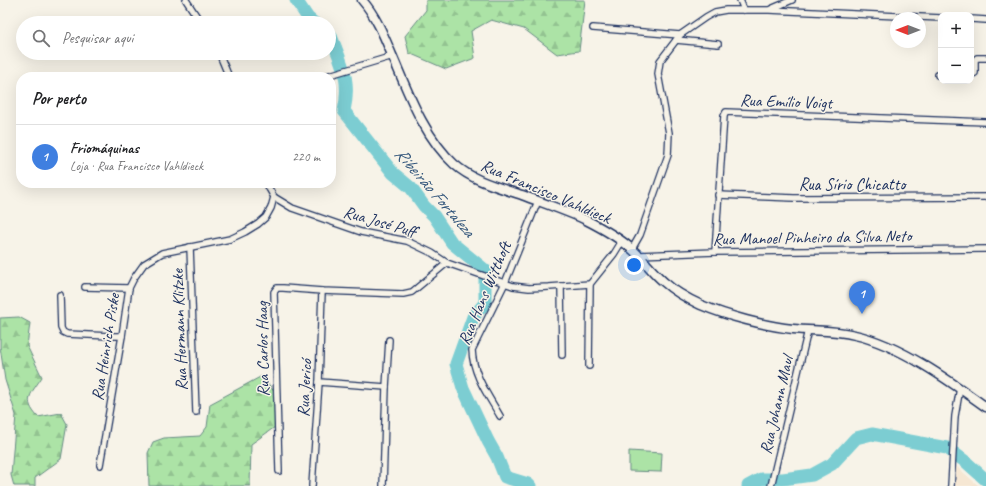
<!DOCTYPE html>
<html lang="pt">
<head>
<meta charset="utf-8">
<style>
	:root { --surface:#fff; --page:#f2f2f2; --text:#202124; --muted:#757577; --line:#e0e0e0; --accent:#1f6fb2 }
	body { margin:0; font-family:Caveat,sans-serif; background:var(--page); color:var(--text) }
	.controls { position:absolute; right:12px; top:12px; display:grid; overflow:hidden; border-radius:8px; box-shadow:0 4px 16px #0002 }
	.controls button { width:36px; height:36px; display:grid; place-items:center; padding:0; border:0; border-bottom:1px solid var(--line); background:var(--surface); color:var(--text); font:20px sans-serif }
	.compass { position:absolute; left:890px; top:12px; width:36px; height:36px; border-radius:50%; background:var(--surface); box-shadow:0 4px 16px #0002; rotate:270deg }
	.you { position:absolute; left:634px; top:265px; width:14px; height:14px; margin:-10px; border:3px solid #fff; border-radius:50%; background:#1a73e8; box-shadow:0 0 0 6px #1a73e833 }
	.badge { display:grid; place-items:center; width:26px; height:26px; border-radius:50%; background:var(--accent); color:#fff; font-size:13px; font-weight:700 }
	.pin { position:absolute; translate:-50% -33px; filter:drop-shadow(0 1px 2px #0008) }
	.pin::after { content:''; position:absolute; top:21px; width:14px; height:12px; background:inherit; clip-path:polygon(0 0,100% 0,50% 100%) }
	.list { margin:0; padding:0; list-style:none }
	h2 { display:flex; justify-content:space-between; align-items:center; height:52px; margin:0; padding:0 16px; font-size:17px }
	h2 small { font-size:13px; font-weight:400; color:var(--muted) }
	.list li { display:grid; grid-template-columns:26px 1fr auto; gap:12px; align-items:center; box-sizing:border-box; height:64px; padding:0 16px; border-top:1px solid var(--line) }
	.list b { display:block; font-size:15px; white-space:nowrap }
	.list p { margin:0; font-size:13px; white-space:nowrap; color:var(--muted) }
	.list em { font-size:13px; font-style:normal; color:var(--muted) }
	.icon { flex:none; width:22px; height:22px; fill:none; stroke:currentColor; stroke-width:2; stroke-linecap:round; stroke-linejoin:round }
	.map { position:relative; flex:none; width:986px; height:486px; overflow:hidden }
	.search { position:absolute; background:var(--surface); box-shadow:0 4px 16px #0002; left:16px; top:16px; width:320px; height:44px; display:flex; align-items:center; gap:10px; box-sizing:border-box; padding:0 14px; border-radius:22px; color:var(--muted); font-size:15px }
	.panel { position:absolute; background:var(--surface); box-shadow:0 4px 16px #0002; left:16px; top:72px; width:320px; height:116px; border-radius:16px }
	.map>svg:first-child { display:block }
	.built { fill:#f6e7d3 }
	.forest { fill:url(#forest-firs); stroke:#648982 }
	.pitch { fill:#ace3a6; stroke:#648982 }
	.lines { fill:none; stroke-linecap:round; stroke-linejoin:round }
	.river { stroke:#7ccdd2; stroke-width:13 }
	.street-casing { stroke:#1b2f5e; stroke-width:8 }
	.secondary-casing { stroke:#1b2f5e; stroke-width:11 }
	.street { stroke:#f7f3e8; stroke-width:5.5 }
	.secondary { stroke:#f7f3e8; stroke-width:8 }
	.labels { text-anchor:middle; stroke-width:3; stroke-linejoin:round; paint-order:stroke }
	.street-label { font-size:17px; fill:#1b2f5e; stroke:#f7f3e8 }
	.water-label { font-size:18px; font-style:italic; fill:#33567b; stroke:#f7f3e8 }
</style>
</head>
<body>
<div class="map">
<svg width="986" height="486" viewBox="0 0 986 486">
	<defs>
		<pattern id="forest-firs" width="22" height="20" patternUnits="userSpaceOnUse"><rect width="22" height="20" fill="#ace3a6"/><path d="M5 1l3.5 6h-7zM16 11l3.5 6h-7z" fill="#93c391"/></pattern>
	</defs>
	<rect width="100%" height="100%" fill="#f7f3e8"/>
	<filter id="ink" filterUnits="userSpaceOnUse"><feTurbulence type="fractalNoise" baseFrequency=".025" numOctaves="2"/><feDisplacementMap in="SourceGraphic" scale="8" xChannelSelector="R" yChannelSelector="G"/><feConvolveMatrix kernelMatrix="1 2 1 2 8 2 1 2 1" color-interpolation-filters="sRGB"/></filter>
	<g filter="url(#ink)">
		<path class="built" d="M956 466 979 486H955Z"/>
		<g class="forest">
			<path d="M426 0H585L579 51 557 54 524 29 491 20 471 31 475 58 446 69 409 53 405 36 426 10Z"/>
			<path d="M19 317 30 323 27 346 42 377C31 394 22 400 38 417L61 413 67 424 61 459 35 478V486H14L11 475 16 415 5 380 0 347V318Z"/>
			<path d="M262 376 276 394 279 417 275 427 251 444 250 486H149L148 453 153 442 164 438 200 436 207 427 210 404Z"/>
		</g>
		<path class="pitch" d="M629 451 662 453 661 472 629 471Z"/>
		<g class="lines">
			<g class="river">
				<path d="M296 0 308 18 314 23"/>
				<path d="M329 35 331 36C342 65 351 80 344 111L393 173 411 188 424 206 434 216 452 243 485 270V303L473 317 456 364 463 388 488 441 497 457 505 477 528 484 530 486"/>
				<path d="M748 486 761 479H783L812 475 832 464 856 438 872 434 947 448 966 462 986 480"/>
			</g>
			<g class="street-casing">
				<g id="street">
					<path d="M186 0 201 23"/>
					<path d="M740 0 744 10"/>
					<path d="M771 9 792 0"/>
					<path d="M971 19 986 20"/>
					<path d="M593 28 680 35"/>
					<path d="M676 40 718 44"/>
					<path d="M219 53 229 77"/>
					<path d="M938 75H941"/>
					<path d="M971 75 975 73V60L977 58H986"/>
					<path d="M323 77 393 56"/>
					<path d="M718 195 794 198 986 197"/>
					<path d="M274 197 292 208 361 232 407 241 432 253 447 263 513 286 529 288 549 287 590 284 614 254 622 241"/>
					<path d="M190 247 196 412"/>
					<path d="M632 249 640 235 668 155 669 133 658 74 660 61 680 35 706 17 715 12 726 10H769L941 18"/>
					<path d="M715 252 724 116 726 112 986 122"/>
					<path d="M639 255 715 252 986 249"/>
					<path d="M561 286 562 355"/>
					<path d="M85 287 129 288"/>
					<path d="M60 295 61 328 63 332 67 334 110 336H122"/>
					<path d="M589 366 590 284"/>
					<path d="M319 382 386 387"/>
					<path d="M500 416C488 395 473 375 472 350L505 283 538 201"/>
					<path d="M100 465 122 336 129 288 134 278 144 264 162 253 230 239 245 232 258 224 266 217 271 208 274 197 266 183"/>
					<path d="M279 471 274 292 277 288H283L322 291 403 294 412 292 447 263"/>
					<path d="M312 486 319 382 322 291"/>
					<path d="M383 486 386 387 389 340"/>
					<path d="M771 486 808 330"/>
					<path d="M951 486 955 416 960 388"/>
				</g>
			</g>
			<g class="secondary-casing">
				<path id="secondary" d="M362 0C376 16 384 36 392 55 408 92 424 137 454 164 473 181 498 187 522 195 543 203 564 210 584 219 602 228 620 238 634 251 645 261 653 273 664 282 675 292 688 299 701 305 727 316 765 326 793 329 814 331 835 330 855 335 900 345 950 381 986 407"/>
			</g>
			<use href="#street" class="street"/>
			<use href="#secondary" class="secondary"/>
		</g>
	</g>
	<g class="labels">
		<g class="street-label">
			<text transform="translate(786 101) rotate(2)" y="6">Rua Emílio Voigt</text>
			<text x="852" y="190">Rua Sírio Chicatto</text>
			<text transform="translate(546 191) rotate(23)" y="6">Rua Francisco Vahldieck</text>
			<text transform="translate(380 221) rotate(16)" y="6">Rua José Puff</text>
			<text transform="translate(812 237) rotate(-1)" y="6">Rua Manoel Pinheiro da Silva Neto</text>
			<text transform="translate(484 293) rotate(-67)" y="6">Rua Hans Witthoft</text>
			<text transform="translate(179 330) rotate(-92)" y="6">Rua Hermann Klitzke</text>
			<text transform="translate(105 347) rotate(-81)" y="6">Rua Heinrich Piske</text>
			<text transform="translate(262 349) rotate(-91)" y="6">Rua Carlos Haag</text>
			<text transform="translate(304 388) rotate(-87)" y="6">Rua Jericó</text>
			<text transform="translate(776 405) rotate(-77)" y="6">Rua Johann Maul</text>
		</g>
		<g class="water-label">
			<text transform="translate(435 192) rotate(49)" y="6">Ribeirão Fortaleza</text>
		</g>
	</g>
</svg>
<div class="controls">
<button>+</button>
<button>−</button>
</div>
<svg class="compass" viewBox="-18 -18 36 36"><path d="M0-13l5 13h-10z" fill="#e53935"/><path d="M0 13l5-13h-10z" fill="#757577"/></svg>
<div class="you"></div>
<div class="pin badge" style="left:862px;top:314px;background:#3f7fe0">1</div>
<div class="search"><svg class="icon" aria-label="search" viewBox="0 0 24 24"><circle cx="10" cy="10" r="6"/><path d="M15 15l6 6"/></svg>Pesquisar aqui</div>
<section class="panel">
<h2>Por perto<small></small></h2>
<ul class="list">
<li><span class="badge" style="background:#3f7fe0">1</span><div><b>Friomáquinas</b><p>Loja · Rua Francisco Vahldieck</p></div><em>220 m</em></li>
</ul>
</section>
</div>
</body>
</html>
